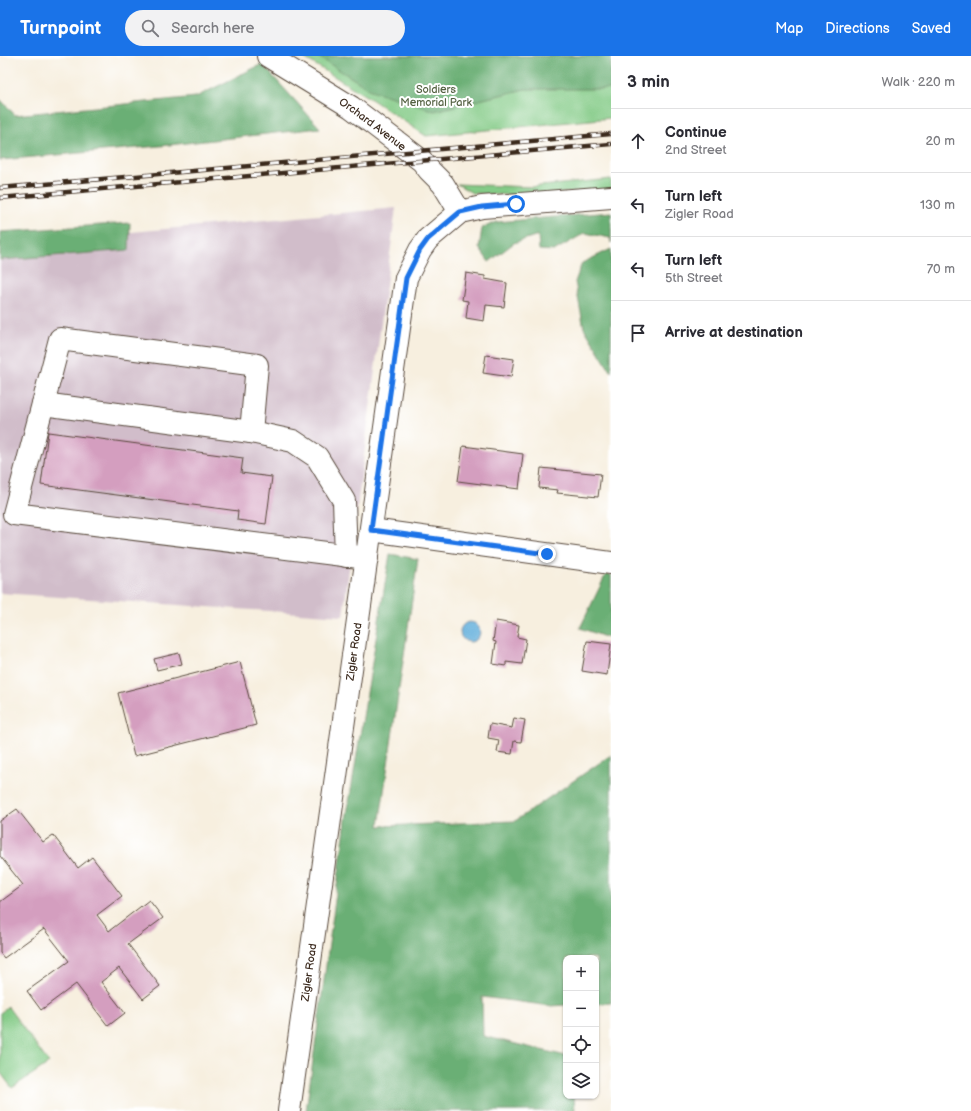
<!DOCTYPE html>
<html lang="en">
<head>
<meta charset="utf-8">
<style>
	:root { --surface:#fff; --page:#f2f2f3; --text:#2b2b33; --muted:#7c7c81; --line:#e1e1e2; --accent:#1a73e8 }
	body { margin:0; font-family:"Balsamiq Sans",sans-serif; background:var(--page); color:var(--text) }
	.controls { position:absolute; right:12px; bottom:12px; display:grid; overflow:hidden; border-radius:8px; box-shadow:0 1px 3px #0004 }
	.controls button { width:36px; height:36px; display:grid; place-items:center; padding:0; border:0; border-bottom:1px solid var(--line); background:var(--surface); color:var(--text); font:20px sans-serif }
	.stop { position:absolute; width:12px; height:12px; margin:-9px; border:3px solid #1a73e8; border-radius:50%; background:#fff }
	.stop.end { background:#1a73e8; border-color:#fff; box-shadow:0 1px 4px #0008 }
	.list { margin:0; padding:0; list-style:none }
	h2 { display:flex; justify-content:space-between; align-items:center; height:52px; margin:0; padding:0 16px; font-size:17px }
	h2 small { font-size:13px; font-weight:400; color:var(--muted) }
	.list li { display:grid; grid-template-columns:26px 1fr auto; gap:12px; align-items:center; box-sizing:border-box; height:64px; padding:0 16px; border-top:1px solid var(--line) }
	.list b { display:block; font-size:15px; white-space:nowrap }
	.list p { margin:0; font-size:13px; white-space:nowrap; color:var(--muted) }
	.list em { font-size:13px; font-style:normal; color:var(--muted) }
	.icon { flex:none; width:22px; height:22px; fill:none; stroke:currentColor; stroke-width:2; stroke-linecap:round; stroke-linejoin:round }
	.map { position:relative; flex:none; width:611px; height:1055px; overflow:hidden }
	header { display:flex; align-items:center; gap:24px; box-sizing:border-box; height:56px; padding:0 20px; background:var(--accent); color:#fff }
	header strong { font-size:19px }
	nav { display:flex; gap:22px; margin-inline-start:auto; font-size:14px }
	.search { width:280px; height:36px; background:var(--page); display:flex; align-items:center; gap:10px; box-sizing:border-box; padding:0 14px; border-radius:22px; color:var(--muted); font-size:15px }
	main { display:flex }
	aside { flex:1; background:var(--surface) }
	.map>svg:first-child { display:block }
	.industrial { fill:#d1bdca }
	.green { fill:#84cb87; stroke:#607a52 }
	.forest { fill:#6baf74; stroke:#536c49 }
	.water { fill:#62afdb; stroke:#4e6c7c }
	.building { fill:#d49ebf }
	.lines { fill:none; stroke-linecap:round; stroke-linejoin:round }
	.minor-casing { stroke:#57483b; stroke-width:24 }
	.minor { stroke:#fff; stroke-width:22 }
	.rail-casing { stroke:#3b2a1e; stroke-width:4.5 }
	.rail { stroke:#fff; stroke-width:3; stroke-dasharray:9; stroke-linecap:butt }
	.route { stroke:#1a73e8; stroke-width:5 }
	.labels { text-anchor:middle; stroke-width:4; stroke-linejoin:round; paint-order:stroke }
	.park-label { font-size:11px; fill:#556243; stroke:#fff }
	.street-label { font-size:11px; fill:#3b2a1e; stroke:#fff }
</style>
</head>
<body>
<header>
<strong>Turnpoint</strong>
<div class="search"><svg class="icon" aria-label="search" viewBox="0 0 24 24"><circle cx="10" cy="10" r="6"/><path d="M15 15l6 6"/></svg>Search here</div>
<nav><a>Map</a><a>Directions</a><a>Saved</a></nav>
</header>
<main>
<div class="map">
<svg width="611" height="1055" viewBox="0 0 611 1055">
	<rect width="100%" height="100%" fill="#fff"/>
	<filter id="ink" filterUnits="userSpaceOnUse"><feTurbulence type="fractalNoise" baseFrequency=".025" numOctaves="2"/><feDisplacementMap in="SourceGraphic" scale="8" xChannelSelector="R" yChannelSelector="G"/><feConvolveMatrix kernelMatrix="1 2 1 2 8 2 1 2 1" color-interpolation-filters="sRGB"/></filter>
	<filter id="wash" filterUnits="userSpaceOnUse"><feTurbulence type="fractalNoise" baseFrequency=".012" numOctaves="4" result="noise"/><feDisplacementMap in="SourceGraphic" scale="16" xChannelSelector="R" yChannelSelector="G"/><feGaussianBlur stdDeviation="0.9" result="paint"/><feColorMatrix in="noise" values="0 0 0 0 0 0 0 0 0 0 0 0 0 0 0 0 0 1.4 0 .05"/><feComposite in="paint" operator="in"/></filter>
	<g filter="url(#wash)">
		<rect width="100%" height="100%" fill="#f7efdf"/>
		<path class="industrial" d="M396 152 343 560 0 537V188Z"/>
		<g class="green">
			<path d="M301 0H611V62L426 80 374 45Z"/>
			<path d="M611 123V133L527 140 472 137 457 128 531 131Z"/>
			<path d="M8 951 49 1007 12 1032 0 1016V957Z"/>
		</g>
		<g class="forest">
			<path d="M317 0H611V33H525L434 55 371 34Z"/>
			<path d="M262 8 320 72 160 90 0 104V43L15 59 196 41Z"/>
			<path d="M611 156V187L610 182 585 177 554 195 539 194 538 179 514 187 489 206 479 192 482 172 497 166Z"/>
			<path d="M130 167 129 194 0 204V176Z"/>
			<path d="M611 193V316L584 272 575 226 582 207Z"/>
			<path d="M390 498 418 503 379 770 515 765 611 699V947L596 948V902H566V949L551 950 482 941 483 980 566 1000V1040H574L575 1055H306L346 764Z"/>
			<path d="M606 518 611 519V583L580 572Z"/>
		</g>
		<circle class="water" cx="470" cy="576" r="10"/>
		<g id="blocks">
			<g class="building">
				<path d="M466 217 485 220V223L507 227 504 251 486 249 484 265 466 262 468 245 462 244Z"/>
				<path d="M486 299 514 303 511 321 483 317Z"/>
				<path d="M48 376 243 402 241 417 272 421 266 468 237 464 238 455 41 429Z"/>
				<path d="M463 390 523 398 519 433 458 425Z"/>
				<path d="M541 412 601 418 598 441 557 437 558 434 539 432Z"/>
				<path d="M496 565 519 569 517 581 526 583 522 608 506 606V610L493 608 496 586 493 585Z"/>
				<path d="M587 585 611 588 607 619 582 615Z"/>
				<path d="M179 597 182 608 157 614 154 603Z"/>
				<path d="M240 606 256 669 134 700 118 637Z"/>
				<path d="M514 662 525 664 521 686 514 685 512 698 497 696 499 684 488 682 490 668 512 672Z"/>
				<path d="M17 753 43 786 53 779 78 812 92 801 122 840 97 859 109 875 149 844 163 862 128 888 160 930 143 943 119 912 101 926 125 957 108 970 76 928 41 954 27 935 69 905 44 873 4 902 0 897V846L23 829 0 800V765Z"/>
			</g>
		</g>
	</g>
	<g filter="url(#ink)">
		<use href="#blocks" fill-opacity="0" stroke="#57483b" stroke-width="1"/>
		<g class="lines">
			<g class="minor-casing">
				<g id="minor">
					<path id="s1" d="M268 0 351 51 422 105 429 114 443 128 460 156"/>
					<path d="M43 348 251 376 293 385 317 401 344 445 346 500"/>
					<path d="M251 376 257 309 60 283 14 458 367 502"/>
					<path d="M371 474 611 507"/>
					<path id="s2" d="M289 1055 406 222 420 194 428 183 460 156 482 151 611 141"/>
				</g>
			</g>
			<use href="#minor" class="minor"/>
			<g class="rail-casing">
				<g id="rail">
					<path d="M0 132 611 78"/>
					<path d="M0 142 611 88"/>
				</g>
			</g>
			<use href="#rail" class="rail"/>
		</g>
	</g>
	<g class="lines" filter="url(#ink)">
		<path class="route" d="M516 148 482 151 460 156 428 183 420 194 406 222 371 474 547 498"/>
	</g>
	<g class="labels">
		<g class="park-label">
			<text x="436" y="37">Soldiers<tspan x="436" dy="13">Memorial Park</tspan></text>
		</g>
		<g class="street-label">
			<text dy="4" stroke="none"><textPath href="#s1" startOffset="125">Orchard Avenue</textPath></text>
			<text dy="4" stroke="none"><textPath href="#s2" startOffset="464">Zigler Road</textPath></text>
			<text dy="4" stroke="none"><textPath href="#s2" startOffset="140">Zigler Road</textPath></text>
		</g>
	</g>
</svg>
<div class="controls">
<button>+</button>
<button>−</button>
<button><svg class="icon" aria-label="locate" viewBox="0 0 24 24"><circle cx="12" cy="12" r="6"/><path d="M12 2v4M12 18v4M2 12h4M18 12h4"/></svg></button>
<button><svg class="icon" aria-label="layers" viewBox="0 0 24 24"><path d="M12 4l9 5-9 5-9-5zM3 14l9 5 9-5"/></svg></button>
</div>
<div class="stop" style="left:516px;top:148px"></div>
<div class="stop end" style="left:547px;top:498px"></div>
</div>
<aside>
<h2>3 min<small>Walk · 220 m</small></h2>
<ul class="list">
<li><svg class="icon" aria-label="ahead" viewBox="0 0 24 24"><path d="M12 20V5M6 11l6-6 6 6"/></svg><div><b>Continue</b><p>2nd Street</p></div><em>20 m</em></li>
<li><svg class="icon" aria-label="left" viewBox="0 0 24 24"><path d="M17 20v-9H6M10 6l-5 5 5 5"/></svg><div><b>Turn left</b><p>Zigler Road</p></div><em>130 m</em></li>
<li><svg class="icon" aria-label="left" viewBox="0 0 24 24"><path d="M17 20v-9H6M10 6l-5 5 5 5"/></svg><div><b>Turn left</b><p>5th Street</p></div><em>70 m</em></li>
<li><svg class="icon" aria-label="arrive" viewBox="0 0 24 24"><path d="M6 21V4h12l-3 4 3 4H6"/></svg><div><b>Arrive at destination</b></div></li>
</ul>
</aside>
</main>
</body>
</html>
